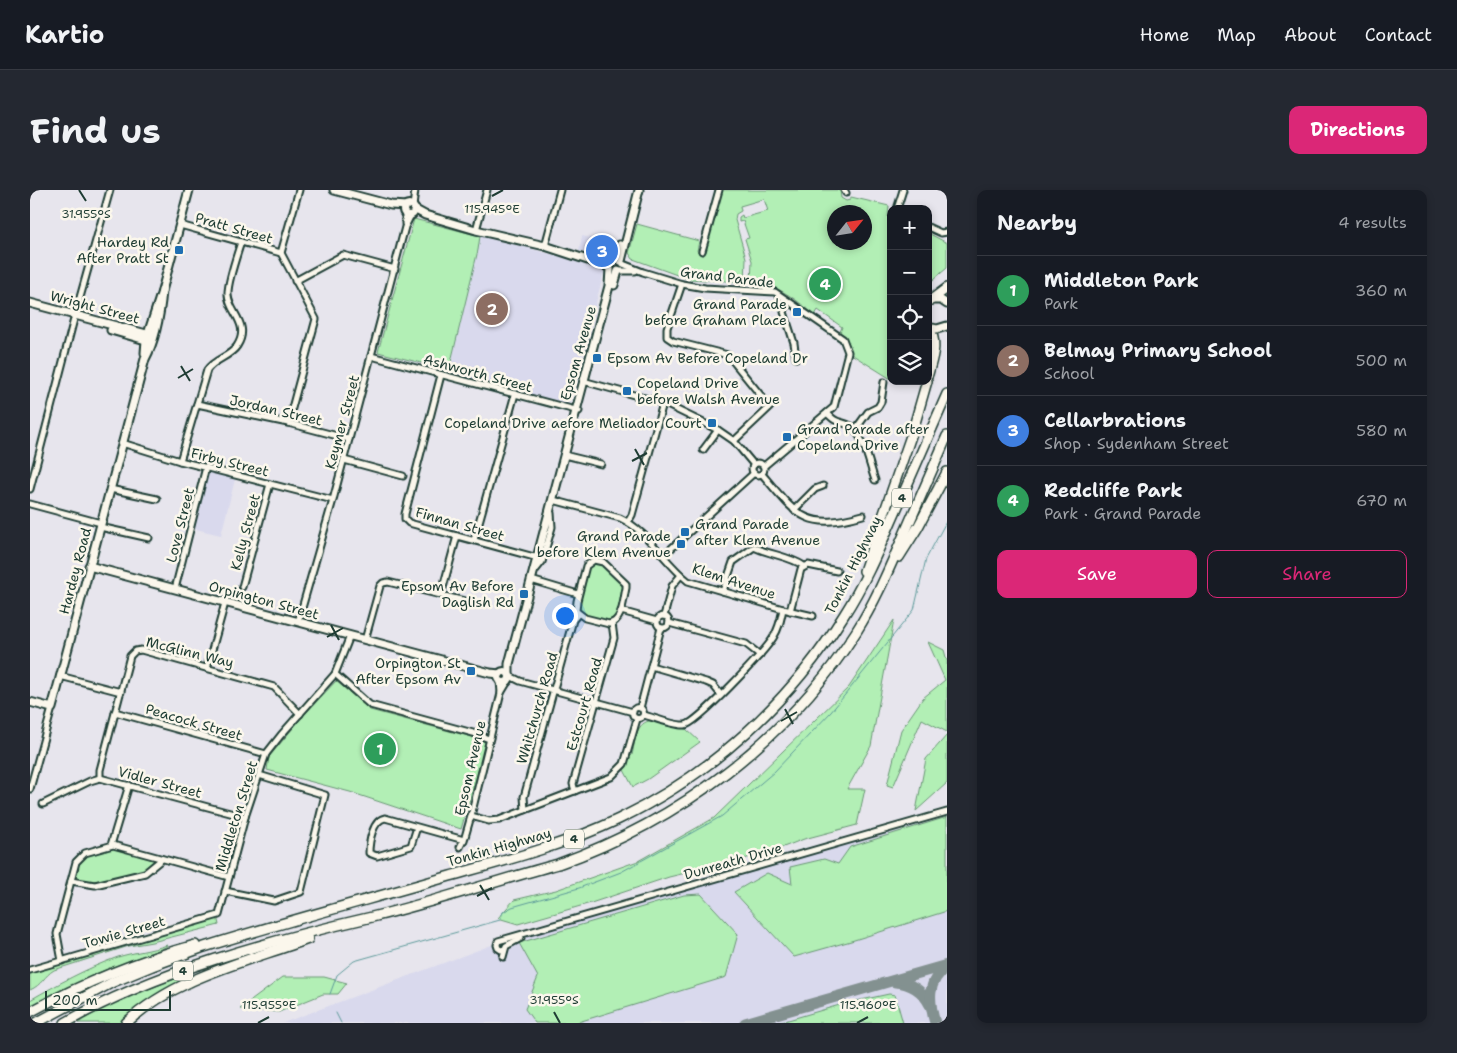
<!DOCTYPE html>
<html lang="en">
<head>
<meta charset="utf-8">
<style>
	:root { --surface:#171b24; --page:#242831; --text:#f1f3f6; --muted:#9ea1a6; --line:#363941; --accent:#db2777 }
	body { margin:0; font-family:"Shantell Sans",sans-serif; background:var(--page); color:var(--text) }
	.controls { position:absolute; right:15px; top:15px; display:grid; overflow:hidden; border-radius:10px; box-shadow:0 2px 8px #0003 }
	.controls button { width:45px; height:45px; display:grid; place-items:center; padding:0; border:0; border-bottom:1px solid var(--line); background:var(--surface); color:var(--text); font:25px sans-serif }
	.compass { position:absolute; left:797px; top:15px; width:45px; height:45px; border-radius:50%; background:var(--surface); box-shadow:0 2px 8px #0003; rotate:60deg }
	.scale { position:absolute; left:15px; bottom:12px; width:126px; box-sizing:border-box; padding-left:5px; border:2px solid #1f3d34; border-top:0; font-size:14px; line-height:18px; white-space:nowrap; color:#1f3d34; -webkit-text-stroke:4px #fbf7ec; paint-order:stroke }
	.you { position:absolute; left:534px; top:425px; width:18px; height:18px; margin:-12px; border:4px solid #fff; border-radius:50%; background:#1a73e8; box-shadow:0 0 0 8px #1a73e833 }
	.badge { display:grid; place-items:center; width:32px; height:32px; border-radius:50%; background:var(--accent); color:#fff; font-size:16px; font-weight:700 }
	.pin { position:absolute; translate:-50% -50%; border:2px solid #fff; box-shadow:0 1px 5px #0006 }
	.list { margin:0; padding:0; list-style:none }
	h2 { display:flex; justify-content:space-between; align-items:center; height:65px; margin:0; padding:0 20px; font-size:21px }
	h2 small { font-size:16px; font-weight:400; color:var(--muted) }
	.list li { display:grid; grid-template-columns:32px 1fr auto; gap:15px; align-items:center; box-sizing:border-box; height:70px; padding:0 20px; border-top:1px solid var(--line) }
	.list b { display:block; font-size:19px; white-space:nowrap }
	.list p { margin:0; font-size:16px; white-space:nowrap; color:var(--muted) }
	.list em { font-size:16px; font-style:normal; color:var(--muted) }
	.actions { display:flex; gap:10px; padding:15px 20px }
	.actions a { flex:1; padding:11px 0; border:1px solid var(--accent); border-radius:10px; text-align:center; font-size:18px; color:var(--accent) }
	.actions .main { background:var(--accent); color:#fff }
	.icon { flex:none; width:28px; height:28px; fill:none; stroke:currentColor; stroke-width:2; stroke-linecap:round; stroke-linejoin:round }
	.map { position:relative; flex:none; width:917px; height:833px; overflow:hidden; border-radius:10px }
	header { display:flex; align-items:center; gap:30px; box-sizing:border-box; height:70px; padding:0 25px; background:var(--surface); border-bottom:1px solid var(--line) }
	header strong { font-size:24px }
	nav { display:flex; gap:28px; margin-inline-start:auto; font-size:18px }
	.intro { display:flex; align-items:center; justify-content:space-between; box-sizing:border-box; height:120px; padding:0 30px }
	h1 { margin:0; font-size:35px }
	.button { padding:12px 22px; border-radius:10px; background:var(--accent); color:#fff; font-size:18px; font-weight:700 }
	main { display:flex; gap:30px; padding:0 30px }
	aside { flex:1; background:var(--surface); border-radius:10px; box-shadow:0 2px 8px #0003 }
	.map>svg:first-child { display:block }
	.built { fill:#d9d9ed }
	.green { fill:#b2efb5; stroke:#689674; fill-rule:evenodd }
	.lines { fill:none; stroke-linecap:round; stroke-linejoin:round }
	.stream { stroke:#5d9a9a; stroke-width:1 }
	.taxiway { stroke:#839190; stroke-width:11 }
	.street-casing { stroke:#1f3d34; stroke-width:9 }
	.secondary-casing { stroke:#1f3d34; stroke-width:11 }
	.highway-casing { stroke:#1f3d34; stroke-width:12 }
	.street { stroke:#fbf7ec; stroke-width:5 }
	.secondary { stroke:#fbf7ec; stroke-width:7 }
	.highway { stroke:#fbf7ec; stroke-width:9 }
	.ticks { fill:none; stroke:#1f3d34; stroke-width:2 }
	.poi-dot { fill:#1f6fb2; stroke:#fbf7ec; stroke-width:2 }
	.labels { text-anchor:middle; stroke-width:5; stroke-linejoin:round; paint-order:stroke }
	.shield { fill:#fbf7ec; stroke:#61756b; stroke-width:1 }
	.shield-label { font-size:12px; font-weight:bold; fill:#1f3d34 }
	.street-label { font-size:14px; fill:#1f3d34; stroke:#fbf7ec }
	.poi-label { font-size:14px; fill:#1f3d34; stroke:#fbf7ec; text-anchor:end }
	.ticks-label { font-size:12px; text-anchor:middle; fill:#1f3d34; stroke:#fbf7ec; stroke-width:5; stroke-linejoin:round; paint-order:stroke }
</style>
</head>
<body>
<header>
<strong>Kartio</strong>
<nav><a>Home</a><a>Map</a><a>About</a><a>Contact</a></nav>
</header>
<div class="intro"><h1>Find us</h1><a class="button">Directions</a></div>
<main>
<div class="map">
<svg width="917" height="833" viewBox="0 0 917 833">
	<rect width="100%" height="100%" fill="#e7e5ed"/>
	<filter id="ink" filterUnits="userSpaceOnUse"><feTurbulence type="fractalNoise" baseFrequency=".02" numOctaves="2"/><feDisplacementMap in="SourceGraphic" scale="10" xChannelSelector="R" yChannelSelector="G"/><feConvolveMatrix kernelMatrix="1 2 1 2 8 2 1 2 1" color-interpolation-filters="sRGB"/></filter>
	<g filter="url(#ink)">
		<g class="built">
			<path d="M384 29 575 78 539 215 348 162Z"/>
			<path d="M552 46 582 53 580 62 574 67 549 61Z"/>
			<path d="M176 277 206 285 191 345 161 338Z"/>
			<path d="M917 622V833H253L467 753Z"/>
		</g>
		<g class="green">
			<path d="M691 0H810L811 8 816 11 820 10 821 7 859 16 858 27 861 29V189L818 162C820 152 816 148 810 142L812 137 788 120 785 125C762 107 751 96 721 93L722 71 715 49 719 48 713 31 709 32V27L712 25 713 28 738 21 734 9 710 16 711 21 706 24 705 30 716 68 715 92 658 89 603 69 599 63 607 34 669 51 667 61 671 64 676 62ZM804 22H834V52H804Z"/>
			<path d="M384 29 450 46 448 60 419 180 348 162Z"/>
			<path d="M898 43 917 53V78L898 94Z"/>
			<path d="M563 372 572 373 594 394V399L586 426 580 431C570 429 550 428 547 416L558 376Z"/>
			<path d="M864 430 841 556 817 599H835L827 635 774 649 738 663 639 687 561 713 488 734 468 728 484 710 526 700 608 671 684 628 819 497Z"/>
			<path d="M898 452 914 460 917 471V542L892 529 863 597 857 595 871 540 893 508 915 490Z"/>
			<path d="M306 491 340 520 457 551 431 639 320 602 237 580 239 567 273 526Z"/>
			<path d="M619 531 656 539 670 552 618 589 603 597 594 580 600 567 602 565C605 553 605 534 619 531Z"/>
			<path d="M917 545V593L886 621 896 569Z"/>
			<path d="M917 627V721L821 751 764 767 704 702 737 683 762 694 760 677 794 669 808 674 820 657Z"/>
			<path d="M81 655 132 669 119 681 65 695 41 691C49 660 52 665 81 655Z"/>
			<path d="M671 704 708 744 696 787 545 833H505L495 819 508 787 489 753 654 705Z"/>
			<path d="M187 726 189 735 122 752 99 756 24 780C14 786 12 795 0 800V780Z"/>
			<path d="M137 755 136 757 65 784 0 820V810C28 794 57 778 88 767 104 762 120 761 137 755Z"/>
			<path d="M158 784 159 787 117 811 89 833H48L69 820 97 807Z"/>
			<path d="M253 787H294L317 793 308 804H293L249 822 210 819Z"/>
			<path d="M859 804 865 805 873 833H748L813 814Z"/>
		</g>
		<g class="lines">
			<g class="stream">
				<path d="M300 804 307 785 324 771 470 730 473 722 482 717 549 698 591 682 692 626 744 582 801 522 884 420 896 369 917 330"/>
				<path d="M306 823 311 833"/>
			</g>
			<g class="taxiway">
				<path d="M865 792C882 793 893 801 900 815"/>
				<path d="M715 833 917 775"/>
				<path d="M905 833C899 812 896 791 917 777"/>
			</g>
			<g class="street-casing">
				<g id="street">
					<path d="M814 0 816 3"/>
					<path d="M383 17 385 0"/>
					<path d="M867 19 873 0"/>
					<path d="M375 34V24"/>
					<path d="M150 35 251 63"/>
					<path d="M898 37 911 43 917 42"/>
					<path d="M446 40 457 0"/>
					<path d="M515 56 530 0"/>
					<path d="M672 61 689 0"/>
					<path d="M593 74 613 82 652 94 675 98 745 102 813 149 818 162 804 217 734 276"/>
					<path d="M590 81H605"/>
					<path d="M265 91 313 65 365 79"/>
					<path d="M652 94 637 138V147L643 151 698 165 740 217 704 251"/>
					<path d="M758 111 754 122 764 153 766 168"/>
					<path d="M341 166 549 221"/>
					<path d="M411 185 375 324V329L379 333 508 368"/>
					<path d="M553 191 633 213 688 240 704 251 724 275"/>
					<path d="M167 214 258 233 319 249"/>
					<path d="M797 223C808 235 809 230 821 236 833 243 840 277 845 290"/>
					<path d="M258 233 286 129 251 63 269 0"/>
					<path d="M825 240 838 222 848 217 851 212 854 192"/>
					<path d="M92 253 150 271 303 310"/>
					<path d="M673 260 688 240"/>
					<path d="M534 265 571 274"/>
					<path d="M314 270 373 286"/>
					<path d="M150 271 177 180C184 169 200 167 207 156 221 134 199 123 198 105 197 93 207 65 211 52"/>
					<circle cx="728" cy="279" r="6"/>
					<path d="M732 284C767 326 776 341 833 325"/>
					<path d="M0 299 44 129 80 0"/>
					<path d="M80 299 127 309"/>
					<path d="M523 310 590 328C618 341 634 372 658 391L753 419 783 426"/>
					<path d="M0 314 71 333"/>
					<path d="M764 320 785 299 793 296"/>
					<path d="M598 332 602 325 633 213"/>
					<path d="M70 337 119 348"/>
					<path d="M444 350 485 204"/>
					<path d="M634 365 724 283"/>
					<path d="M564 370 573 372 596 394V398C593 411 593 431 579 434L555 428 546 421 547 411 556 376Z"/>
					<path d="M504 382 512 372 522 337 521 323"/>
					<path d="M501 390 548 404"/>
					<path d="M212 397 240 294"/>
					<path d="M145 399 176 277"/>
					<path d="M693 401 703 372 724 357C740 365 760 366 774 376"/>
					<path d="M411 405 427 346"/>
					<path d="M591 421 627 431"/>
					<path d="M760 421 771 379 778 375 807 381"/>
					<circle cx="633" cy="432" r="6"/>
					<path d="M634 426 642 396 651 385"/>
					<path d="M268 432 303 310 375 37 381 25"/>
					<path d="M639 433 716 454 730 465"/>
					<path d="M335 450 350 396 353 393 358 392 439 412"/>
					<path d="M621 476 676 492 683 495 691 505"/>
					<path d="M177 478 195 413"/>
					<path d="M305 484 340 515 443 543 459 549"/>
					<path d="M30 486 91 502"/>
					<path d="M480 486 490 491 603 522"/>
					<path d="M470 491 471 503"/>
					<circle cx="608" cy="523" r="5.5"/>
					<path d="M610 518 631 438"/>
					<path d="M85 522 236 564"/>
					<path d="M614 525C625 528 645 536 655 535 667 534 735 461 743 448 749 439 751 429 753 419"/>
					<path d="M70 588V580L100 466 105 461 111 460 244 497 270 524"/>
					<path d="M0 599 22 518"/>
					<path d="M545 601 543 594 584 448 582 433"/>
					<path d="M13 614 60 591 70 588 215 627"/>
					<path d="M495 620 494 607 543 430 548 424"/>
					<path d="M441 626 459 631 469 630 581 587 594 574 607 529"/>
					<path d="M387 637 381 656 347 666 339 663C339 651 343 630 355 628L434 650"/>
					<path d="M81 655 99 595"/>
					<path d="M430 657 435 647 441 626 471 503 477 493"/>
					<path d="M41 691 65 695 115 683 132 669"/>
					<path d="M195 701 244 711 271 702 295 605 229 585"/>
					<path d="M474 759 471 760 468 758 467 755 468 751 917 622"/>
					<path d="M473 767 476 756 491 748"/>
					<path d="M32 771 27 744 46 672 55 663 83 655 199 687"/>
					<path d="M0 780 189 725 215 627 236 564 251 545 305 484 320 446"/>
				</g>
			</g>
			<g class="secondary-casing">
				<g id="secondary">
					<path d="M304 0 361 15 376 16"/>
					<circle cx="379" cy="20" r="5.5"/>
					<path d="M384 19 395 25 446 40 515 56 579 77"/>
					<path d="M584 68 590 55"/>
					<path d="M591 71 609 0"/>
					<path d="M584 95 588 81"/>
					<path d="M901 110H911L917 114"/>
					<path d="M0 113 120 145"/>
					<path d="M898 137 907 139 917 136"/>
					<path d="M81 140 119 151"/>
					<path d="M115 163 116 150 132 101 159 0"/>
					<path d="M59 376 460 483 470 484"/>
					<circle cx="474" cy="487" r="5.5"/>
					<path d="M479 484V474C513 348 546 222 579 96L580 79"/>
					<path d="M0 512 22 518 115 169C126 149 130 124 132 101"/>
				</g>
			</g>
			<g class="highway-casing">
				<g id="highway">
					<path d="M901 110 917 98"/>
					<path d="M898 138C909 151 902 169 898 184"/>
					<path d="M869 367 888 337 917 282"/>
					<path d="M834 381 883 240 897 191"/>
					<path d="M0 822C53 793 106 771 165 755"/>
					<path d="M6 833 83 792 122 776 171 758C253 732 337 710 420 686 477 670 535 655 589 629 682 584 760 512 814 425 836 391 851 354 867 318 884 280 900 242 917 204"/>
					<path d="M35 833C124 782 242 750 342 727 404 712 466 691 528 674 649 631 757 550 826 442 845 412 859 379 873 347 888 313 902 280 917 246"/>
					<path d="M96 833C146 787 215 772 278 749"/>
				</g>
			</g>
			<use href="#street" class="street"/>
			<use href="#secondary" class="secondary"/>
			<use href="#highway" class="highway"/>
		</g>
	</g>
	<path class="ticks" d="M49 0 56 11M462 6 473 0M151 176 160 191M148 188 163 179M605 259 614 275M602 271 617 263M301 435 309 450M297 447 313 438M755 519 763 534M751 531 767 522M450 695 459 710M447 706 462 698M524 822 530 833M228 833 239 827M827 833 838 827"/>
	<g class="poi-dot">
		<rect x="144" y="55" width="10" height="10" rx="2.5"/>
		<rect x="762" y="117" width="10" height="10" rx="2.5"/>
		<rect x="562" y="163" width="10" height="10" rx="2.5"/>
		<rect x="592" y="196" width="10" height="10" rx="2.5"/>
		<rect x="677" y="228" width="10" height="10" rx="2.5"/>
		<rect x="752" y="242" width="10" height="10" rx="2.5"/>
		<rect x="650" y="337" width="10" height="10" rx="2.5"/>
		<rect x="646" y="349" width="10" height="10" rx="2.5"/>
		<rect x="489" y="399" width="10" height="10" rx="2.5"/>
		<rect x="436" y="476" width="10" height="10" rx="2.5"/>
	</g>
	<g class="labels">
		<g class="shield">
			<rect x="862" y="298.5" width="20" height="19" rx="4"/>
			<rect x="534" y="639.5" width="20" height="19" rx="4"/>
			<rect x="143" y="771.5" width="20" height="19" rx="4"/>
		</g>
		<g class="shield-label">
			<text x="872" y="312">4</text>
			<text x="544" y="653">4</text>
			<text x="153" y="785">4</text>
		</g>
		<g class="street-label">
			<text transform="translate(204 38) rotate(16)" y="5">Pratt Street</text>
			<text transform="translate(697 87) rotate(7)" y="5">Grand Parade</text>
			<text transform="translate(65 117) rotate(15)" y="5">Wright Street</text>
			<text transform="translate(548 163) rotate(-74)" y="5">Epsom Avenue</text>
			<text transform="translate(448 183) rotate(15)" y="5">Ashworth Street</text>
			<text transform="translate(246 220) rotate(13)" y="5">Jordan Street</text>
			<text transform="translate(312 232) rotate(-75)" y="5">Keymer Street</text>
			<text transform="translate(200 272) rotate(14)" y="5">Firby Street</text>
			<text transform="translate(430 334) rotate(16)" y="5">Finnan Street</text>
			<text transform="translate(150 335) rotate(-76)" y="5">Love Street</text>
			<text transform="translate(215 342) rotate(-75)" y="5">Kelly Street</text>
			<text transform="translate(823 375) rotate(-63)" y="5">Tonkin Highway</text>
			<text transform="translate(45 381) rotate(-75)" y="5">Hardey Road</text>
			<text transform="translate(704 391) rotate(18)" y="5">Klem Avenue</text>
			<text transform="translate(234 410) rotate(15)" y="5">Orpington Street</text>
			<text transform="translate(160 462) rotate(14)" y="5">McGlinn Way</text>
			<text transform="translate(554 514) rotate(-74)" y="5">Estcourt Road</text>
			<text transform="translate(507 518) rotate(-74)" y="5">Whitchurch Road</text>
			<text transform="translate(164 532) rotate(16)" y="5">Peacock Street</text>
			<text transform="translate(440 578) rotate(-77)" y="5">Epsom Avenue</text>
			<text transform="translate(130 592) rotate(15)" y="5">Vidler Street</text>
			<text transform="translate(206 626) rotate(-73)" y="5">Middleton Street</text>
			<text transform="translate(469 657) rotate(-16)" y="5">Tonkin Highway</text>
			<text transform="translate(703 671) rotate(-16)" y="5">Dunreath Drive</text>
			<text transform="translate(94 742) rotate(-16)" y="5">Towie Street</text>
		</g>
		<g class="poi-label">
			<text x="139" y="57">Hardey Rd<tspan x="139" dy="16">After Pratt St</tspan></text>
			<text x="757" y="119">Grand Parade<tspan x="757" dy="16">before Graham Place</tspan></text>
			<text x="577" y="173" text-anchor="start">Epsom Av Before Copeland Dr</text>
			<text x="607" y="198" text-anchor="start">Copeland Drive<tspan x="607" dy="16">before Walsh Avenue</tspan></text>
			<text x="672" y="238">Copeland Drive aefore Meliador Court</text>
			<text x="767" y="244" text-anchor="start">Grand Parade after<tspan x="767" dy="16">Copeland Drive</tspan></text>
			<text x="665" y="339" text-anchor="start">Grand Parade<tspan x="665" dy="16">after Klem Avenue</tspan></text>
			<text x="641" y="351">Grand Parade<tspan x="641" dy="16">before Klem Avenue</tspan></text>
			<text x="484" y="401">Epsom Av Before<tspan x="484" dy="16">Daglish Rd</tspan></text>
			<text x="431" y="478">Orpington St<tspan x="431" dy="16">After Epsom Av</tspan></text>
		</g>
	</g>
	<g class="ticks-label">
		<text x="462" y="23">115.945°E</text>
		<text x="56" y="28">31.955°S</text>
		<text x="524" y="814">31.955°S</text>
		<text x="239" y="819">115.955°E</text>
		<text x="838" y="819">115.960°E</text>
	</g>
</svg>
<div class="controls">
<button>+</button>
<button>−</button>
<button><svg class="icon" aria-label="locate" viewBox="0 0 24 24"><circle cx="12" cy="12" r="6"/><path d="M12 2v4M12 18v4M2 12h4M18 12h4"/></svg></button>
<button><svg class="icon" aria-label="layers" viewBox="0 0 24 24"><path d="M12 4l9 5-9 5-9-5zM3 14l9 5 9-5"/></svg></button>
</div>
<svg class="compass" viewBox="-18 -18 36 36"><path d="M0-13l5 13h-10z" fill="#e53935"/><path d="M0 13l5-13h-10z" fill="#9ea1a6"/></svg>
<div class="scale">200 m</div>
<div class="you"></div>
<div class="pin badge" style="left:350px;top:559px;background:#2e9e5b">1</div>
<div class="pin badge" style="left:462px;top:119px;background:#8d6e63">2</div>
<div class="pin badge" style="left:572px;top:61px;background:#3f7fe0">3</div>
<div class="pin badge" style="left:795px;top:94px;background:#2e9e5b">4</div>
</div>
<aside>
<h2>Nearby<small>4 results</small></h2>
<ul class="list">
<li><span class="badge" style="background:#2e9e5b">1</span><div><b>Middleton Park</b><p>Park</p></div><em>360 m</em></li>
<li><span class="badge" style="background:#8d6e63">2</span><div><b>Belmay Primary School</b><p>School</p></div><em>500 m</em></li>
<li><span class="badge" style="background:#3f7fe0">3</span><div><b>Cellarbrations</b><p>Shop · Sydenham Street</p></div><em>580 m</em></li>
<li><span class="badge" style="background:#2e9e5b">4</span><div><b>Redcliffe Park</b><p>Park · Grand Parade</p></div><em>670 m</em></li>
</ul>
<div class="actions"><a class="main">Save</a><a>Share</a></div>
</aside>
</main>
</body>
</html>
